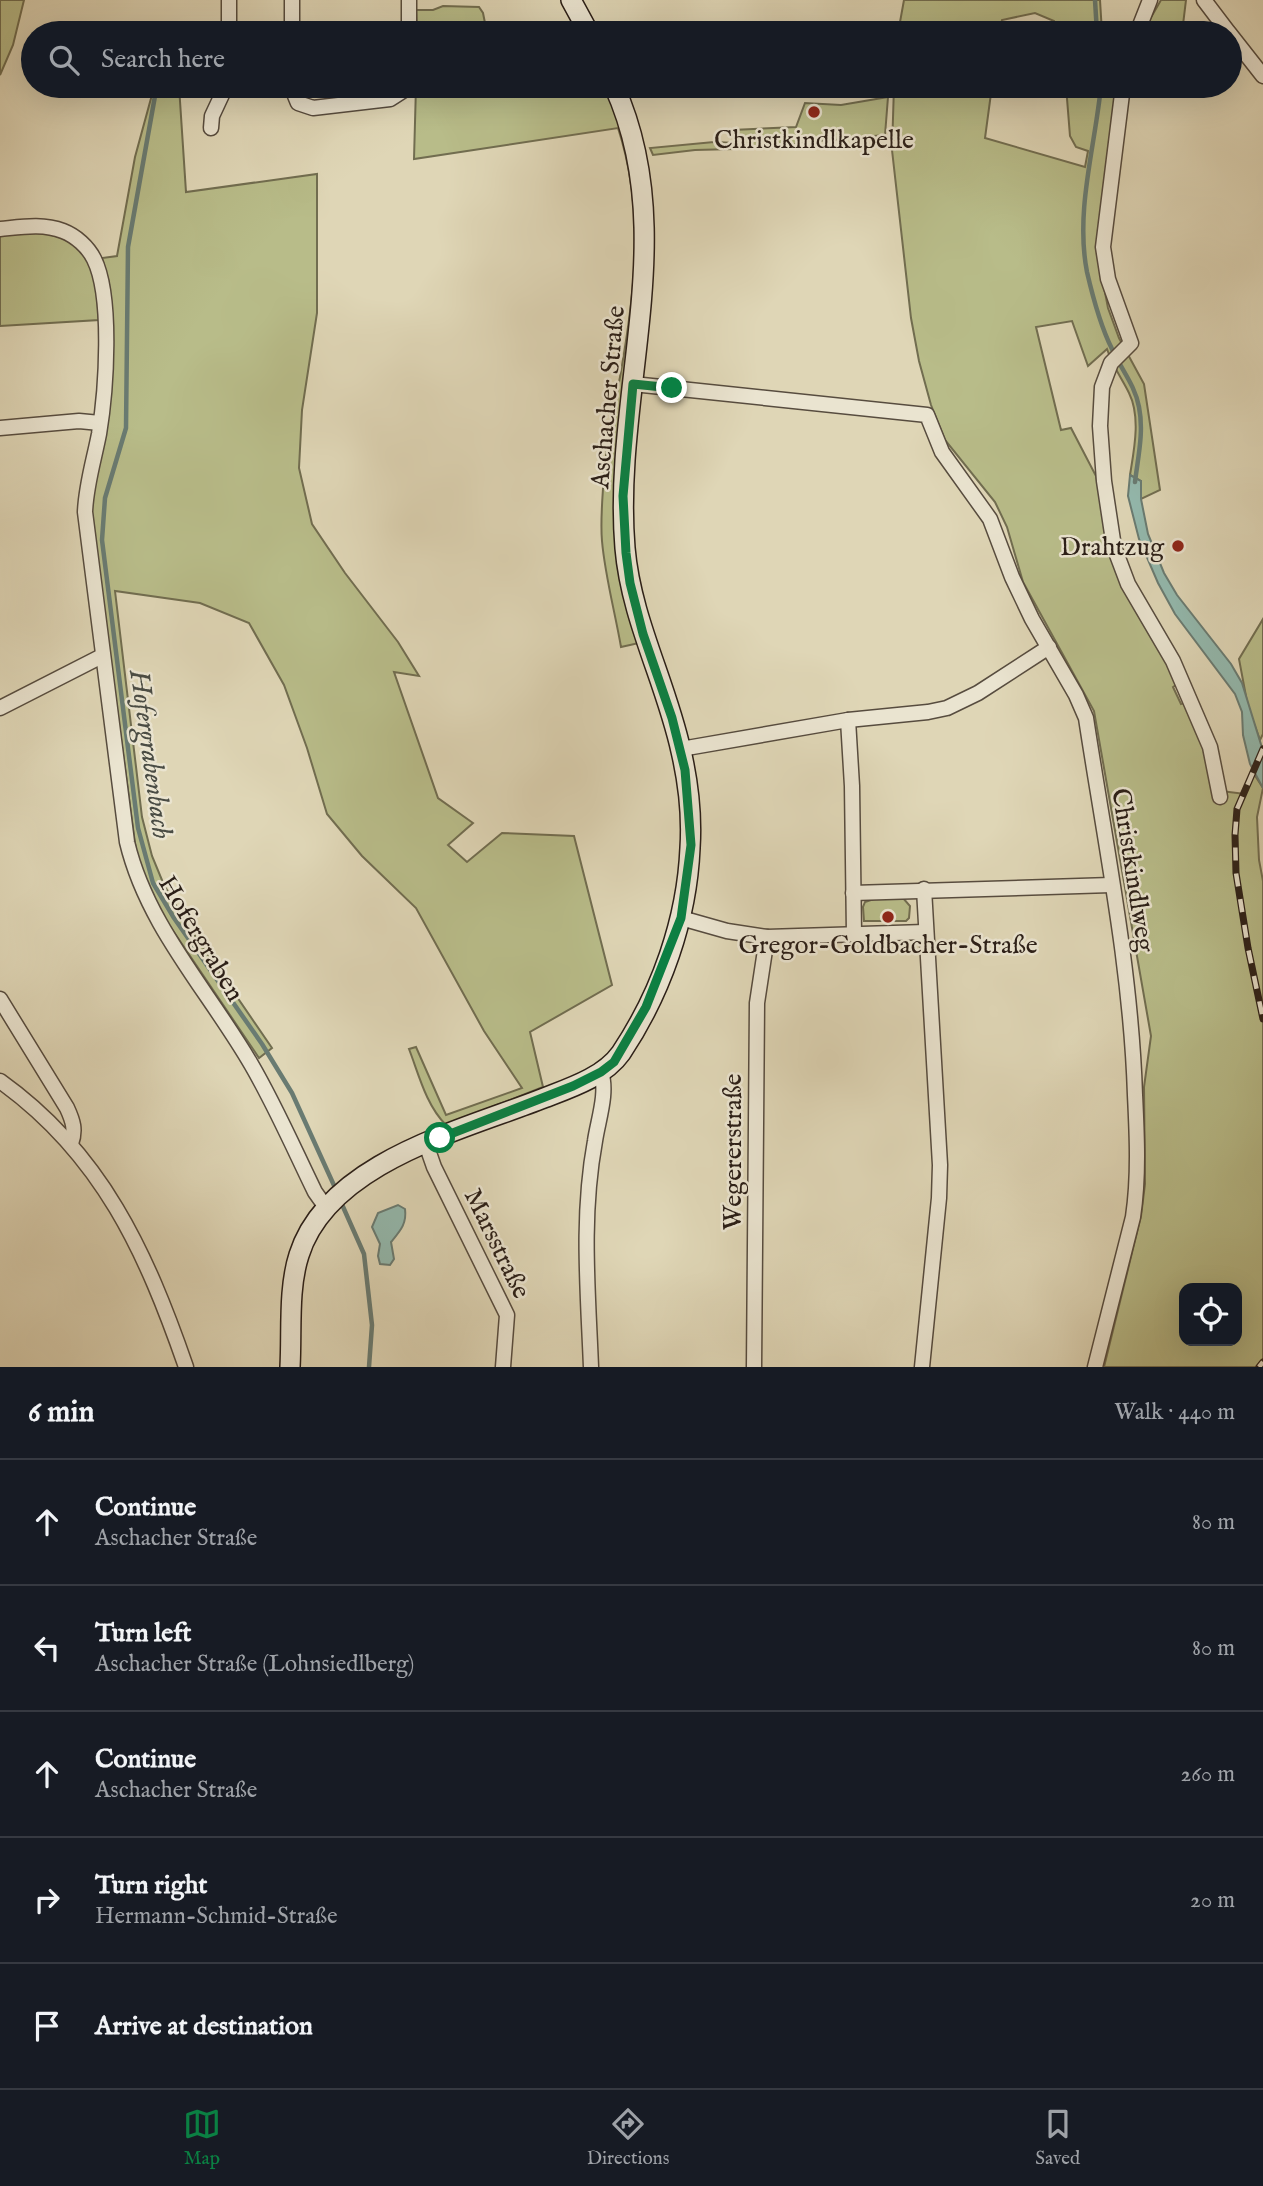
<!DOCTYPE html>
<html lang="en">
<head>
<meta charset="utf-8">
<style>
	:root { --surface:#171b24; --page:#20242c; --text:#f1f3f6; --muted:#9ea1a6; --line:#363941; --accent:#0b8043 }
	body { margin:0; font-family:"IM FELL English",serif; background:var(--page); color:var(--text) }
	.controls { position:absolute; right:21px; bottom:21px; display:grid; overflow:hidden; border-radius:14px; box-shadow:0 7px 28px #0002 }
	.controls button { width:63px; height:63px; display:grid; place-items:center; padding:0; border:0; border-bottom:2px solid var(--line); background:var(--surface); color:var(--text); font:35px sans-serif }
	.stop { position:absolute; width:21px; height:21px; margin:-16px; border:5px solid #0b8043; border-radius:50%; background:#fff }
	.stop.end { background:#0b8043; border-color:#fff; box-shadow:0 2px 7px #0008 }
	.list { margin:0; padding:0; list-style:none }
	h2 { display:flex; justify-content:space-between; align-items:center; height:91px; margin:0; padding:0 28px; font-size:30px }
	h2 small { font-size:23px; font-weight:400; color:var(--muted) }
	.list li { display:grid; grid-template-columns:46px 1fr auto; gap:21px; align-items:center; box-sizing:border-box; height:126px; padding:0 28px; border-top:2px solid var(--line) }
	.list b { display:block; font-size:26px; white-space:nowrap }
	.list p { margin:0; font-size:23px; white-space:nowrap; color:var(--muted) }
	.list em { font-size:23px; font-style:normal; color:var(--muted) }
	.icon { flex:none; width:38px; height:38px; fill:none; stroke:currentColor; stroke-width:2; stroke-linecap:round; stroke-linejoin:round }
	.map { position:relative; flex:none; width:1263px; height:1367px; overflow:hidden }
	.search { position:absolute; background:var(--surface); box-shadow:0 7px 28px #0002; left:21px; right:21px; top:21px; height:77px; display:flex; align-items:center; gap:18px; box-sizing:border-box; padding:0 24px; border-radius:38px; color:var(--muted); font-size:26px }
	.sheet { height:721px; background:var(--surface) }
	nav { display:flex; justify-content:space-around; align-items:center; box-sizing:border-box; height:98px; border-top:2px solid var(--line); background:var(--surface); font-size:19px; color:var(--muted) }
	nav a { display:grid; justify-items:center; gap:4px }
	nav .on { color:var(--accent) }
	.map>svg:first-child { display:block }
	.green { fill:#b8bc89; stroke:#716d50; stroke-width:2; fill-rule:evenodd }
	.water { fill:#93b9ae; stroke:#697b72; stroke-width:2 }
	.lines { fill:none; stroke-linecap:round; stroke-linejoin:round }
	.stream { stroke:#697b72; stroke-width:4.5 }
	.street-casing { stroke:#574c3f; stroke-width:17 }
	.secondary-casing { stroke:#2a1e17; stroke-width:22 }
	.street { stroke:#eae4d0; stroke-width:14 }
	.secondary { stroke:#eae4d0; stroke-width:19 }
	.rail-casing { stroke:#2a1e17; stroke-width:7 }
	.rail { stroke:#eae4d0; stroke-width:4.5; stroke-dasharray:13; stroke-linecap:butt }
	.route { stroke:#0b8043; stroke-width:9 }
	.poi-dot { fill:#8f2418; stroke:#eae4d0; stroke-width:2.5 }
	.labels { text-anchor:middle; stroke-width:5; stroke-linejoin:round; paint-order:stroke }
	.poi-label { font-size:26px; fill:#2a1e17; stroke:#eae4d0 }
	.street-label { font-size:26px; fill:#2a1e17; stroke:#eae4d0 }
	.water-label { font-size:28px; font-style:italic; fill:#4a4c44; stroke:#eae4d0 }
</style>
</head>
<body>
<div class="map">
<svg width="1263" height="1367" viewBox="0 0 1263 1367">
	<rect width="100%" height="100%" fill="#dfd6b6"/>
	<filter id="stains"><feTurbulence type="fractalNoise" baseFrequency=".00286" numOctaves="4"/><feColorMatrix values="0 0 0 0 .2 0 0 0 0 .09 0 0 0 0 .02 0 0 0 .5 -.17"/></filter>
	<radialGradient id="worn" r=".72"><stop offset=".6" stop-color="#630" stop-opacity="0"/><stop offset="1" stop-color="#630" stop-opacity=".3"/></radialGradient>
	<g class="green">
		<path d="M0 0H24L13 45 0 75Z"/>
		<path d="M904 0H1100L1102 33H1057L1054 21 1035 13 1002 20 1000 33H898Z"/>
		<path d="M1161 0H1186L1182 33H1142Z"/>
		<path d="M443 6 479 7 483 13 487 33H417L416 10H433Z"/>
		<path d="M158 86H179L186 192 317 174V313L302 410 299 468 312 524 345 573 398 642 419 676 394 672 438 798 473 823 448 845 467 862 502 833 574 836 612 985 530 1032 543 1087 446 1125C426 1105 419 1075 409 1049L416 1047 446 1115 522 1088 484 1031 416 908 362 856 327 814 307 748 284 685 249 623 200 603 115 591 142 817 152 856 164 885 187 924 272 1048 259 1058 161 913 137 858 91 515 111 321 109 283 102 258 117 256 135 157 153 91Z"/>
		<path d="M416 86H606L629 153 639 241 623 407 639 643 621 647C615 612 605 576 602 541 600 519 603 494 604 472 607 440 614 408 620 377 635 293 645 211 618 128L414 159Z"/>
		<path d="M894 86H992L985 138 1085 167 1088 151 1076 147 1070 136 1066 86H1120L1103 282 1108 308 1119 338 1144 384 1160 490 1141 499V481L1130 475C1134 450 1141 417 1129 393 1121 377 1113 367 1107 349L1088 366 1072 321 1036 327 1061 430 1071 428 1096 476 1110 549 1168 661 1176 685 1173 687 1181 704 1187 702 1202 741 1213 790 1245 794 1254 774 1263 788 1257 817 1259 860 1263 881V1367H1104L1141 1216 1145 1184 1144 1087 1151 1036 1094 711 1023 582 1007 527 995 502 945 440 931 405 919 361 911 318 892 150ZM1184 1288H1237V1341H1184Z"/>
		<path d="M888 97 885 135 819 141 770 148 695 150 653 155 650 148 714 142 736 143 733 130 796 127 805 103 841 105Z"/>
		<path d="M39 232C95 241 95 273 99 320L0 326V235Z"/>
		<path d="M1263 619V734L1260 740 1248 707 1239 659Z"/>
		<path d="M877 898H903L910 906 909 918 906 921H864L863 907 865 902Z"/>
	</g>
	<g class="water">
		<path d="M1130 475 1141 481V499L1148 534 1164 573 1177 595 1231 664 1242 683 1263 751V788L1250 764 1243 735 1242 712 1235 694 1175 614 1158 583 1139 539 1128 496Z"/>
		<path d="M398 1205 405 1209C407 1224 400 1231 391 1242L394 1259 390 1265 380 1264 378 1256 380 1244 372 1227 378 1213Z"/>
	</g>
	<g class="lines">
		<g class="stream">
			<path d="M1095 0 1097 33"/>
			<path d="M1101 86C1095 147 1075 211 1087 272 1093 298 1100 325 1112 349 1121 369 1135 385 1139 407 1144 432 1138 457 1135 482"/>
			<path d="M155 96 128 247 126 428 105 498 102 540 138 828 153 883 174 918 262 1044 292 1093 337 1192"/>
			<path d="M340 1200 364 1254 372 1325 369 1367"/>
		</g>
		<g class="street-casing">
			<g id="street">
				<path d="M1204 0 1229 33"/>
				<path d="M229 33V0"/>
				<path d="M292 33V0"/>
				<path d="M409 33V0"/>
				<path d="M1137 33 1150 0"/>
				<path d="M1230 34 1263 76"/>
				<path d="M291 86 298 103 313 108 390 99 404 90 405 86"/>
				<path d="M1123 86 1103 247 1108 279 1131 343 1111 363 1102 387 1100 426 1104 481 1114 547 1128 584 1173 661 1210 747 1220 797"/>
				<path d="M211 128 212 116 226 86"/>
				<path d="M0 229C21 227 43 223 63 231 76 236 88 247 94 259 113 297 106 392 99 434 94 460 86 485 85 512L127 842C147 926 208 990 251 1064 275 1105 294 1149 315 1192L325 1206"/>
				<path d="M633 384 927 415 942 452 990 519 1012 577 1032 619 1076 695 1086 718C1105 843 1131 968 1135 1095 1137 1135 1139 1177 1133 1217L1095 1367"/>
				<path d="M0 428 79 421 100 423"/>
				<path d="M0 708 102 656"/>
				<path d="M848 720 852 786 854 934"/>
				<path d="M681 749 848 720 928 712 947 708 978 693 1049 647"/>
				<path d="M853 893 1111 885"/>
				<path d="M681 918 727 931 767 937 925 932"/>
				<path d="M0 999 67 1108C73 1121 76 1130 71 1144"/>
				<path d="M0 1081C102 1154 146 1252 186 1367"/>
				<path d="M426 1144 434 1167 507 1315 503 1367"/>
				<path d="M591 1367C588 1291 581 1217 595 1141 598 1120 608 1093 601 1072"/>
				<path d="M754 1367 757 1003 767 937"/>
				<path d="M922 1367 939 1198 940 1165 924 889"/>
			</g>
		</g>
		<g class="secondary-casing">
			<g id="secondary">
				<path d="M571 0 589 33"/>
				<path d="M290 1367C292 1331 288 1289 299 1255 328 1162 463 1130 544 1098 570 1088 604 1077 621 1053 661 993 687 920 690 848 692 817 688 781 681 751 666 682 631 619 625 548 612 393 682 235 614 86"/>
			</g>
		</g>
		<use href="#street" class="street"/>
		<use href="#secondary" class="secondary"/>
		<g class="rail-casing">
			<g id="rail">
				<path d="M1263 749 1237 809 1235 835 1236 873 1248 948 1263 1019"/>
				<path d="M1259 1367 1263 1362"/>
			</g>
		</g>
		<use href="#rail" class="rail"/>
	</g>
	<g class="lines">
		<path class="route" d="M440 1138 573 1086 601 1072 614 1062 646 1007 681 918 691 845 685 770 672 718 643 634 630 583 626 553 623 496 633 384 672 388"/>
	</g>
	<g class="poi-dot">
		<circle cx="814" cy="112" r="7"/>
		<circle cx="1178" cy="546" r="7"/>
		<circle cx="888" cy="917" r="7"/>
	</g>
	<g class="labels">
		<g class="poi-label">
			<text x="814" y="148">Christkindlkapelle</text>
			<text x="1164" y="555" text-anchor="end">Drahtzug</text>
			<text x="888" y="953">Gregor-Goldbacher-Straße</text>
		</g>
		<g class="street-label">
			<text transform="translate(607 397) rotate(-85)" y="9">Aschacher Straße</text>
			<text transform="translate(1134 870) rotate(81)" y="9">Christkindlweg</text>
			<text transform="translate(202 938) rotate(59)" y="9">Hofergraben</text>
			<text transform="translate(732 1152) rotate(-90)" y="9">Wegererstraße</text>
			<text transform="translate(498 1243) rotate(64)" y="9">Marsstraße</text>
		</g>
		<g class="water-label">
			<text transform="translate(152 754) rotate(82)" y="10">Hofergrabenbach</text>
		</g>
	</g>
	<rect width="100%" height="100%" filter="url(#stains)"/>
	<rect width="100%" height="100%" fill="url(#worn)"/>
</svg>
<div class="controls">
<button><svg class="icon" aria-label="locate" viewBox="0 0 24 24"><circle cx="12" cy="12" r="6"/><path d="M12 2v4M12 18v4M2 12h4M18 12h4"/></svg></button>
</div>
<div class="stop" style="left:440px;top:1138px"></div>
<div class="stop end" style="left:672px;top:388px"></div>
<div class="search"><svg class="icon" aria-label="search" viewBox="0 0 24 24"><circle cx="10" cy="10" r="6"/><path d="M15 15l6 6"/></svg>Search here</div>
</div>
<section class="sheet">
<h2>6 min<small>Walk · 440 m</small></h2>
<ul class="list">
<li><svg class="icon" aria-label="ahead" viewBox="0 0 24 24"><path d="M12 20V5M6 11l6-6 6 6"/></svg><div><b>Continue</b><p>Aschacher Straße</p></div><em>80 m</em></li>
<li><svg class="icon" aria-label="left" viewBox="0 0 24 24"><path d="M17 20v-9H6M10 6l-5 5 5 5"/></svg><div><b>Turn left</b><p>Aschacher Straße (Lohnsiedlberg)</p></div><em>80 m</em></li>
<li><svg class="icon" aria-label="ahead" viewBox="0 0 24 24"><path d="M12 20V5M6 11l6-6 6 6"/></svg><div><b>Continue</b><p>Aschacher Straße</p></div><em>260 m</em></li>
<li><svg class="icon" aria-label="right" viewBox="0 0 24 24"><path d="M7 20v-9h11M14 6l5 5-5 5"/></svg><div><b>Turn right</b><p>Hermann-Schmid-Straße</p></div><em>20 m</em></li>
<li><svg class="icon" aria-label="arrive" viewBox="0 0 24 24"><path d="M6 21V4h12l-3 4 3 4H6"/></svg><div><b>Arrive at destination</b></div></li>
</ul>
</section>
<nav>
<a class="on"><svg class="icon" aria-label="map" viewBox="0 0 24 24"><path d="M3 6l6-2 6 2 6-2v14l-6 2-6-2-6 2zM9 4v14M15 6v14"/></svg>Map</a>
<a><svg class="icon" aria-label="directions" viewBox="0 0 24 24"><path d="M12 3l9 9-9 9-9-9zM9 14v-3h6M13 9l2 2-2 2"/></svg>Directions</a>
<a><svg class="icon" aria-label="saved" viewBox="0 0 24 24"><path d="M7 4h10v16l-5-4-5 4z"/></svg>Saved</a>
</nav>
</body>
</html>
